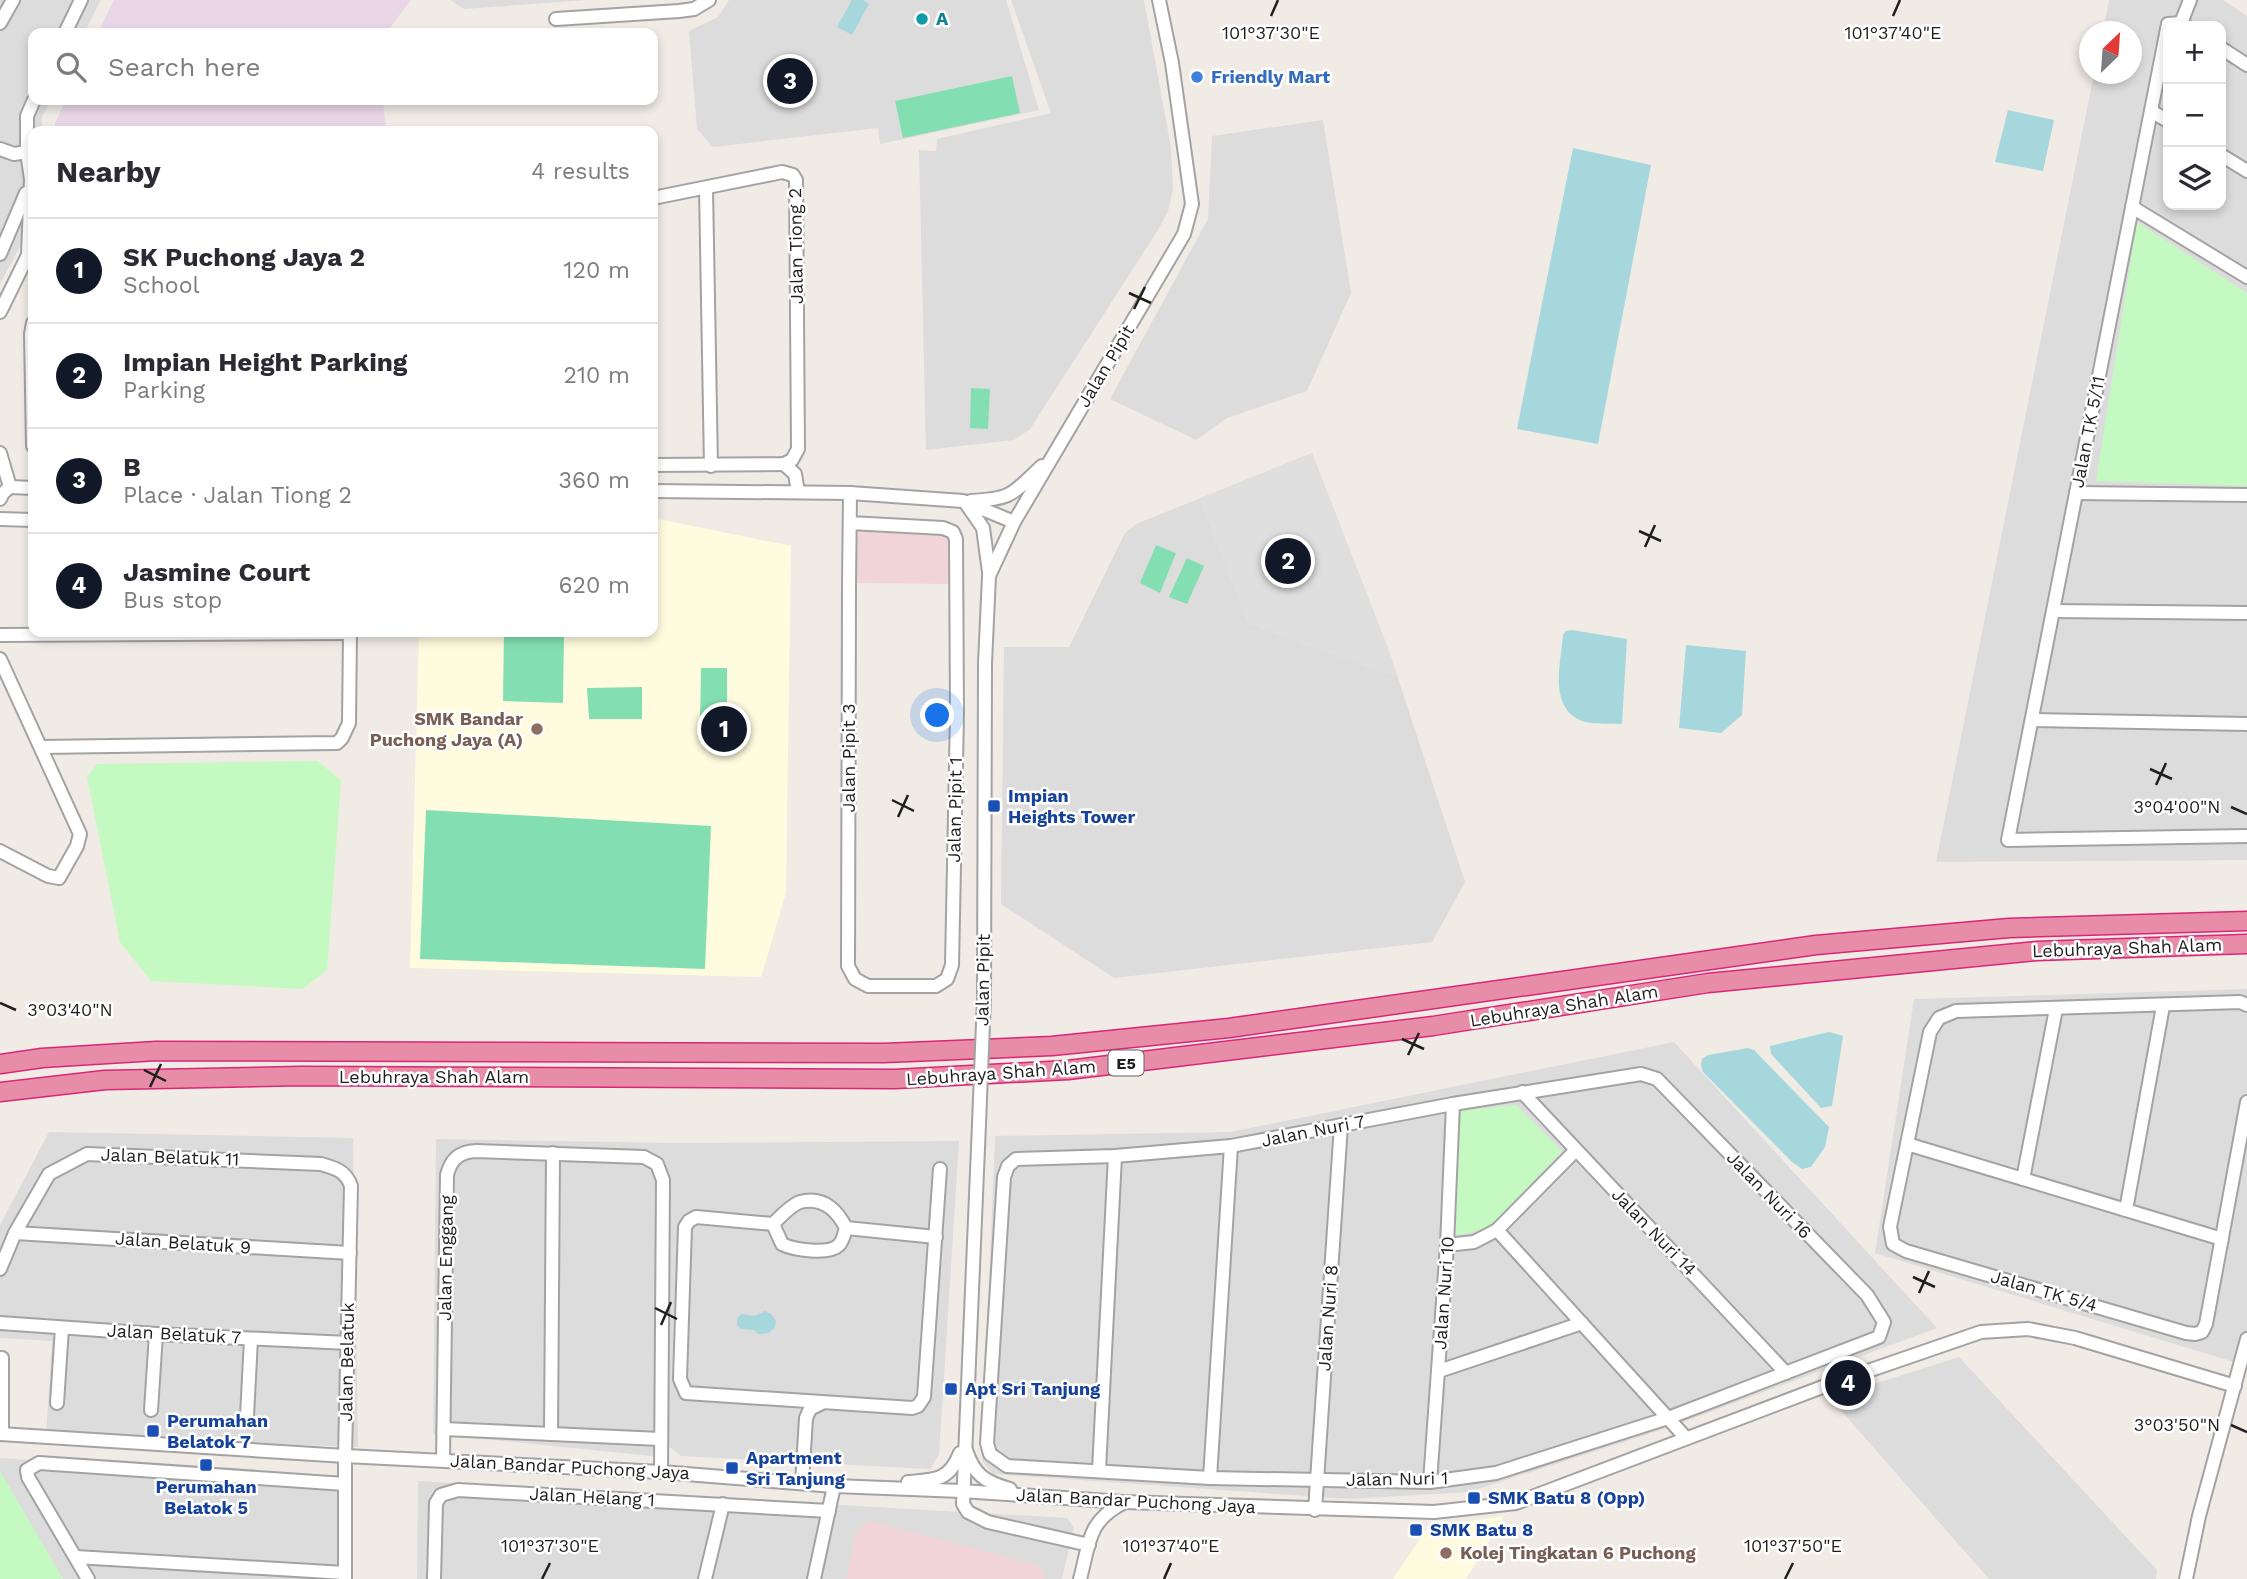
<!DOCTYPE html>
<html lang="en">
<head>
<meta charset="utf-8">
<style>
	:root { --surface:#fff; --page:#f7f7f7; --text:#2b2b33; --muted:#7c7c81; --line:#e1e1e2; --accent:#111827 }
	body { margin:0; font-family:"Work Sans",sans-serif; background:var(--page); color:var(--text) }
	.controls { position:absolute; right:21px; top:21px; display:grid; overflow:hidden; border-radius:14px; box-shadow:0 4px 10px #0003 }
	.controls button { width:63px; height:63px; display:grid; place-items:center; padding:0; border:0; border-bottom:2px solid var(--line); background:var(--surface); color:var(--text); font:35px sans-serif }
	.compass { position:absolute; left:2079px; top:21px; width:63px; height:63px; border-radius:50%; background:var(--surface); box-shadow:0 4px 10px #0003; rotate:25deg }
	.you { position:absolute; left:938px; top:716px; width:24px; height:24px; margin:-18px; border:5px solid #fff; border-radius:50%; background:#1a73e8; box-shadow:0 0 0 10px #1a73e833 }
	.badge { display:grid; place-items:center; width:46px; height:46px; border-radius:50%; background:var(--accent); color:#fff; font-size:23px; font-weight:700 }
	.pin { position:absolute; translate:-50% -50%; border:4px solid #fff; box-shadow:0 2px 7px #0006 }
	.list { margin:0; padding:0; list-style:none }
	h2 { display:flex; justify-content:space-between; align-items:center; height:91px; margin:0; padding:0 28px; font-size:30px }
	h2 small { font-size:23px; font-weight:400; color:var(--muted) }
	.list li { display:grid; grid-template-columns:46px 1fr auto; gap:21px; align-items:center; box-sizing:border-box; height:105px; padding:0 28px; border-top:2px solid var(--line) }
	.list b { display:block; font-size:26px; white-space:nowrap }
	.list p { margin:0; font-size:23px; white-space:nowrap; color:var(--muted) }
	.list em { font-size:23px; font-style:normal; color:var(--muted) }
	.icon { flex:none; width:38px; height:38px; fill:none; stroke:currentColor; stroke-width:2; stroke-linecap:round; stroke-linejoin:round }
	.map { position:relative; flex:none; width:2247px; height:1579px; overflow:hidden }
	.search { position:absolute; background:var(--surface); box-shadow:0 4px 10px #0003; left:28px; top:28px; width:630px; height:77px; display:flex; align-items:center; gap:18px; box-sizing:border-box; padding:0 24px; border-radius:14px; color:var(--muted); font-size:26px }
	.panel { position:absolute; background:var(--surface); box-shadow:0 4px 10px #0003; left:28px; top:126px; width:630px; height:511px; border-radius:14px }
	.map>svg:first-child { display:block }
	.residential { fill:#dddcdc; fill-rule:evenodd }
	.commercial { fill:#f0d4d7 }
	.industrial { fill:#e9d7e8 }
	.education { fill:#fffbdf }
	.park { fill:#c4fac2 }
	.pitch { fill:#83dfb1 }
	.parking { fill:#dfdfdf }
	.water { fill:#a6d7dd }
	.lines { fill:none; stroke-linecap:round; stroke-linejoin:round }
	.minor-casing { stroke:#a3a3a3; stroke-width:16 }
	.highway-casing { stroke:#db2578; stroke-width:21 }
	.minor { stroke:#fff; stroke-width:12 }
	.highway { stroke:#e78da8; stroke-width:18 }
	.minor-bridge-casing { stroke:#a3a3a3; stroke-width:16; stroke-linecap:butt }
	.minor-bridge { stroke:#fff; stroke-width:12 }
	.ticks { fill:none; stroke:#1f1f1f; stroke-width:2.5 }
	.culture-dot { fill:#0f9aa8; stroke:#fff; stroke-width:2.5 }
	.shop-dot { fill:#3f7fe0; stroke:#fff; stroke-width:2.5 }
	.education-dot { fill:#8d6e63; stroke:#fff; stroke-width:2.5 }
	.transit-dot { fill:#1a4fb4; stroke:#fff; stroke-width:2.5 }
	.labels { text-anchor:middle; stroke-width:5; stroke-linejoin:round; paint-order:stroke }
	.shield { fill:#fff; stroke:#626262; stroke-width:2 }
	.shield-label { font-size:16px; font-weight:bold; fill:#1f1f1f }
	.culture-label { font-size:18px; font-weight:bold; fill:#0d838f; stroke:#fff; text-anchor:start }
	.shop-label { font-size:18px; font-weight:bold; fill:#366cbe; stroke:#fff; text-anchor:start }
	.street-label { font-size:18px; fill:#1f1f1f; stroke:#fff }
	.education-label { font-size:18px; font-weight:bold; fill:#785e54; stroke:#fff; text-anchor:end }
	.transit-label { font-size:18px; font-weight:bold; fill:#164399; stroke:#fff; text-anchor:start }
	.ticks-label { font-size:18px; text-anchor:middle; fill:#1f1f1f; stroke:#fff; stroke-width:5; stroke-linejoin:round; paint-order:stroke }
</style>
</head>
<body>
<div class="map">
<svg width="2247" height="1579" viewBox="0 0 2247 1579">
	<rect width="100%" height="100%" fill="#f0ebe5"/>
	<g class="residential">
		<path d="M0 0H101L84 33H33V100H51L42 116V131H33V222L0 284Z"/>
		<path d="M450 0H587L464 9Z"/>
		<path d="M729 0H1006L1039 110 880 144 878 128 713 147 697 129 689 31 718 17Z"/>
		<path d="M1011 0H1144L1171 148 1173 189 1168 211 1158 230 1030 429 1014 440 926 450 919 150 936 151 937 139 1051 113Z"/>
		<path d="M2109 0H2223L2247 16V860L1936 862 2094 74H2132V32L2103 31ZM2168 26H2221V205H2168Z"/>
		<path d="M1323 120 1351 293 1307 391 1227 418 1196 440 1110 399 1208 219 1212 136Z"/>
		<path d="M1312 453 1389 651 1465 882 1432 942 1114 978 1001 904 1004 647H1069L1125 533 1136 524Z"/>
		<path d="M2247 989V1366L1875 1253 1914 999Z"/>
		<path d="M1674 1042 1937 1328 1664 1429 1469 1492 1349 1499 993 1474 982 1461 995 1136 1230 1132Z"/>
		<path d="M49 1132 353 1138 358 1447 46 1435 52 1341 0 1338V1225Z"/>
		<path d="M436 1139 676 1143 959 1141 939 1455 930 1469 681 1456 670 1447 652 1456 433 1434Z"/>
		<path d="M1959 1357 2157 1570 2156 1579H1989L1830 1398Z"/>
		<path d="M0 1458 343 1480 340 1579H63L0 1472Z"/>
		<path d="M418 1481 1067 1518 1074 1528 1062 1579H417Z"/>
	</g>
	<g class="commercial">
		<path d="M855 529 948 534 951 539 952 584 853 583Z"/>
		<path d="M870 1521 1037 1565 1043 1570 1045 1579H846L856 1533Z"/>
	</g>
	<g class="industrial">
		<path d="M114 0H411L386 33H98Z"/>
		<path d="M66 100H383L386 131H55V123Z"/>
	</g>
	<g class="education">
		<path d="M653 518 791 546 786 893 761 977 410 968 419 632H653Z"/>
		<path d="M1504 1516 1466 1579H1393L1428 1527Z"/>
	</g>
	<g class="park">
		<path d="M2137 222 2247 293V486L2096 481Z"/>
		<path d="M317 761 341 780 327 970 303 989 151 981 120 942 87 777 97 764Z"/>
		<path d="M1516 1105 1562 1151 1489 1228 1453 1236 1461 1111Z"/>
		<path d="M0 1471 63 1579H0Z"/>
	</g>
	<g class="pitch">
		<path d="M1012 76 1020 113 903 138 895 101Z"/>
		<path d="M971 388 990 389 988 429 970 428Z"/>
		<path d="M1156 545 1176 553 1160 593 1140 583Z"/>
		<path d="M1187 558 1204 566 1187 604 1169 597Z"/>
		<path d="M504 632H564L563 703 503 701Z"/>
		<path d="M701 668H727V724H700Z"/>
		<path d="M642 687V719H589L587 688Z"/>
		<path d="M426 810 711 826 705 969 420 959Z"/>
	</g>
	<path class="parking" d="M1312 453 1389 651 1398 678 1248 624 1199 499Z"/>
	<g class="water">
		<path d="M852 0H863L869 4 852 35 837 27Z"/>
		<path d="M2008 110 2054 120 2043 171 1995 162Z"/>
		<path d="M1573 148 1651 165 1598 444 1517 429Z"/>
		<path d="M1572 630 1627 639 1622 724C1609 723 1594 725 1582 721 1548 707 1561 663 1563 635L1566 631Z"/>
		<path d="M1686 645 1746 651 1742 715 1721 733 1679 728Z"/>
		<path d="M1829 1032 1843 1036 1832 1106 1821 1108 1771 1054 1770 1046Z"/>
		<path d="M1748 1048 1754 1050 1829 1127 1825 1147 1811 1167 1802 1169 1792 1162 1703 1072 1701 1065 1702 1059 1708 1055Z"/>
		<path d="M765 1311 771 1314 776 1321 775 1327 769 1333 758 1334 754 1330 741 1329 737 1325 738 1317 742 1314 754 1316Z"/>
	</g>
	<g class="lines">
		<g class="minor-casing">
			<g id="minor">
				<path d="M556 19 679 11 694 9 709 0"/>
				<path d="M0 23 13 0"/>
				<path d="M2181 23 2190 0"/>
				<path d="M2186 26 2181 23 2168 24 2008 840 2247 836"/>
				<path d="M65 33 81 0"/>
				<path d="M2221 48 2247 65"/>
				<path d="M2151 111 2168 121"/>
				<path d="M0 149 14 154 27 152"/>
				<path d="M2221 155 2247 171"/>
				<path d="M706 188 711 466"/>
				<path d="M653 198 782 172 793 175 796 180 798 449 792 460 784 464 653 465"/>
				<path d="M2132 207 2247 277"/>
				<path d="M0 254 26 193"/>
				<path d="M0 312 28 255 31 179 27 152V116L34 100"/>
				<path d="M33 323 31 334 33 446"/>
				<path d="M0 453 10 487 33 488"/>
				<path d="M784 464 795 474 798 492"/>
				<path d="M653 491 850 493 963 501 1014 522"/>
				<path d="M2076 493 2247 495"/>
				<path d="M0 499 3 493 10 487"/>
				<path d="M971 501C1013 499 1012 494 1042 466"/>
				<path d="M965 502 983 528 989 572"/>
				<path d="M0 519 33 520"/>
				<path d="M850 523 943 528 953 532 956 539 957 714 952 965 947 979 936 986H868L855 979 848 966 849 586 850 493"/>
				<path d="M2053 611 2247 613"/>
				<path d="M0 635 350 633"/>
				<path d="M0 659 80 834 77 846 59 878 48 876 0 851"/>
				<path d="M2032 720 2247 724"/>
				<path d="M41 747 337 743 342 738 349 723 350 632"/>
				<path d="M984 998 985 663 989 576 1014 522 1184 234 1192 204 1172 63 1159 0"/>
				<path d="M2247 1005 2240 1002 1956 1011 1939 1018 1930 1032 1890 1227 1893 1244 1906 1251 2186 1333 2195 1334 2202 1332 2206 1324 2247 1102"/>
				<path d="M1641 1074 1657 1079 1867 1295 1884 1322 1879 1337 1668 1418 1496 1473 1430 1482 1210 1478 1007 1466 990 1454 987 1443 1004 1177 1008 1166 1016 1159 1115 1156 1231 1146 1453 1104Z"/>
				<path d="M1522 1092 1786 1373"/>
				<path d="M979 1124 963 1504 968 1512 988 1522 1089 1545"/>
				<path d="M1907 1144 2222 1239"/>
				<path d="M2023 1179 2056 1009"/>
				<path d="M2126 1210 2163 1006"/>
				<path d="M773 1224 782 1244C794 1250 829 1255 839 1245 843 1241 844 1234 846 1228 837 1210 823 1196 800 1202 791 1205 780 1217 773 1224L696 1217 689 1221 685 1227 680 1379 686 1393 912 1408 918 1406 924 1397 940 1169"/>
				<path d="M846 1228 936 1237"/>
				<path d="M1497 1230 1686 1438"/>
				<path d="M15 1233 350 1253"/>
				<path d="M1447 1245 1474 1242 1497 1230 1576 1150"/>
				<path d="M0 1269 15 1233 49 1174 87 1154 321 1164C335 1168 346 1171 351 1186L345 1456V1579"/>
				<path d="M0 1323 156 1334 348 1343"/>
				<path d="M1439 1371 1582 1323"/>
				<path d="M57 1403 62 1328"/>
				<path d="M151 1410 156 1334"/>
				<path d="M247 1416 251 1339"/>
				<path d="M444 1429 660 1439"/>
				<path d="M0 1434 345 1456 661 1472 834 1486 961 1491 1124 1502 1434 1512 1516 1503 1833 1383 1981 1332 2028 1329 2075 1338 2235 1386"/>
				<path d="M2 1434V1358"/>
				<path d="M551 1434 553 1153"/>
				<path d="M966 1450C974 1475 985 1482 1010 1489"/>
				<path d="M443 1460 447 1175C451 1159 459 1152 476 1151L644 1157 657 1164 663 1180 661 1472"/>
				<path d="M1099 1470 1115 1156"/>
				<path d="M1210 1478 1231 1146"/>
				<path d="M908 1482C935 1480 949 1481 960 1453"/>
				<path d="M1430 1482 1447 1245 1453 1104"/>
				<path d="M802 1483 806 1418 810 1409 822 1403"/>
				<path d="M1315 1510 1341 1125"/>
				<path d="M76 1557 345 1573"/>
				<path d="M88 1579 28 1477 27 1470 39 1463 345 1484"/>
				<path d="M434 1579 436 1503 441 1495 458 1490 829 1511"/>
				<path d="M705 1579 723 1504"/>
				<path d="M814 1579 834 1486"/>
				<path d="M1080 1579C1090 1542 1087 1522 1123 1503"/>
				<path d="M2186 1579 2199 1516 2247 1339"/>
			</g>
		</g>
		<g class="highway-casing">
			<g id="highway">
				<path d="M0 1064 42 1058 156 1051 884 1053 1052 1046 1229 1028 1816 945 2009 928 2247 921"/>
				<path d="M0 1092 105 1080 301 1076 895 1079 1068 1070 1433 1026 1708 983 2037 951 2247 944"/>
			</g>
		</g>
		<use href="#minor" class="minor"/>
		<use href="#highway" class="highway"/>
		<g class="minor-bridge-casing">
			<path id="minor-bridge" d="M979 1124 984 998"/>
		</g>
		<use href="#minor-bridge" class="minor-bridge"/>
	</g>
	<path class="ticks" d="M1271 16 1278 0M1893 16 1900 0M1129 293 1151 303M1134 309 1145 287M1639 531 1661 541M1645 547 1655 525M2150 769 2172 779M2156 785 2166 763M892 800 914 811M2231 807 2247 814M898 817 908 795M0 1003 16 1010M1402 1039 1424 1049M1408 1055 1419 1033M144 1070 166 1081M150 1087 161 1064M1913 1277 1935 1287M1919 1293 1929 1271M655 1308 677 1319M661 1325 671 1302M2231 1425 2247 1432M542 1579 550 1563M1164 1579 1171 1563M1785 1579 1793 1563"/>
	<circle class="culture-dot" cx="922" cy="19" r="7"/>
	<circle class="shop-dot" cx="1197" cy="77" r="7"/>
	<g class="education-dot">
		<circle cx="537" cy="729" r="7"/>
		<circle cx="1446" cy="1553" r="7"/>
	</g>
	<g class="transit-dot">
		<rect x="987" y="799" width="14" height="14" rx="3.5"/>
		<rect x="944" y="1382" width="14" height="14" rx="3.5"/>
		<rect x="146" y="1424" width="14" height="14" rx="3.5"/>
		<rect x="199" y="1458" width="14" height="14" rx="3.5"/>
		<rect x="725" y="1461" width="14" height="14" rx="3.5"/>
		<rect x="1467" y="1491" width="14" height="14" rx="3.5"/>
		<rect x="1409" y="1523" width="14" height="14" rx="3.5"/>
	</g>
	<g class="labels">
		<rect class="shield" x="1108.5" y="1050.5" width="35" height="25" rx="5"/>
		<g class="shield-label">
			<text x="1126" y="1069">E5</text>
		</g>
		<g class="culture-label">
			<text x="936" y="25">A</text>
		</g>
		<g class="shop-label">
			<text x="1211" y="83">Friendly Mart</text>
		</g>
		<g class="street-label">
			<text transform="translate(796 246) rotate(-91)" y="6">Jalan Tiong 2</text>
			<text transform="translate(1106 366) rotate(-59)" y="6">Jalan Pipit</text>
			<text transform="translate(2088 432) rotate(-79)" y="6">Jalan TK 5/11</text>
			<text transform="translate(849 758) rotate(-90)" y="6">Jalan Pipit 3</text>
			<text transform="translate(955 810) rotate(-89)" y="6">Jalan Pipit 1</text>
			<text transform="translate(2127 948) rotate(-2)" y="6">Lebuhraya Shah Alam</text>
			<text transform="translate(983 980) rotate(-89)" y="6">Jalan Pipit</text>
			<text transform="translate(1564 1006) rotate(-9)" y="6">Lebuhraya Shah Alam</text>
			<text transform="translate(1001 1073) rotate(-4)" y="6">Lebuhraya Shah Alam</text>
			<text x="434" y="1083">Lebuhraya Shah Alam</text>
			<text transform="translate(1313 1131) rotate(-11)" y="6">Jalan Nuri 7</text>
			<text transform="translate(170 1157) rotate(2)" y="6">Jalan Belatuk 11</text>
			<text transform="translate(1769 1195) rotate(46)" y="6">Jalan Nuri 16</text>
			<text transform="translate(1654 1232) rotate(46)" y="6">Jalan Nuri 14</text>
			<text transform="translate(183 1243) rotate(4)" y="6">Jalan Belatuk 9</text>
			<text transform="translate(446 1258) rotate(-89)" y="6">Jalan Enggang</text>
			<text transform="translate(2044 1291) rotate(16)" y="6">Jalan TK 5/4</text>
			<text transform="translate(1444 1293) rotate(-86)" y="6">Jalan Nuri 10</text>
			<text transform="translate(1328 1318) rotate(-86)" y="6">Jalan Nuri 8</text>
			<text transform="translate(174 1334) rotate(3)" y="6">Jalan Belatuk 7</text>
			<text transform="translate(347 1362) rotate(-89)" y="6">Jalan Belatuk</text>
			<text transform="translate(570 1467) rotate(3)" y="6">Jalan Bandar Puchong Jaya</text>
			<text transform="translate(1397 1479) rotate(-1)" y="6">Jalan Nuri 1</text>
			<text transform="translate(592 1497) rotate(3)" y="6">Jalan Helang 1</text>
			<text transform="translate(1136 1501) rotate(3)" y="6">Jalan Bandar Puchong Jaya</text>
		</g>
		<g class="education-label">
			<text x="523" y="725">SMK Bandar<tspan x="523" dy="21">Puchong Jaya (A)</tspan></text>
			<text x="1460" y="1559" text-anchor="start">Kolej Tingkatan 6 Puchong</text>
		</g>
		<g class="transit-label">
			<text x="1008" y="802">Impian<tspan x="1008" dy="21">Heights Tower</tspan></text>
			<text x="965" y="1395">Apt Sri Tanjung</text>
			<text x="167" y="1427">Perumahan<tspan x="167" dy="21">Belatok 7</tspan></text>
			<text x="746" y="1464">Apartment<tspan x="746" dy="21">Sri Tanjung</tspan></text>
			<text x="206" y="1493" text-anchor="middle">Perumahan<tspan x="206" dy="21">Belatok 5</tspan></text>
			<text x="1488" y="1504">SMK Batu 8 (Opp)</text>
			<text x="1430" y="1536">SMK Batu 8</text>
		</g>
	</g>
	<g class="ticks-label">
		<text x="1271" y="39">101°37'30"E</text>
		<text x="1893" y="39">101°37'40"E</text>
		<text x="2177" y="813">3°04'00"N</text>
		<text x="70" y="1016">3°03'40"N</text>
		<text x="2177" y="1431">3°03'50"N</text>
		<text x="550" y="1552">101°37'30"E</text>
		<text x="1171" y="1552">101°37'40"E</text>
		<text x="1793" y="1552">101°37'50"E</text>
	</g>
</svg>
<div class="controls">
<button>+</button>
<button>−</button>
<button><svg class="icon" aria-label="layers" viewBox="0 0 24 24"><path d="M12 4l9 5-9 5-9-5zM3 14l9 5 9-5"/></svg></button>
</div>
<svg class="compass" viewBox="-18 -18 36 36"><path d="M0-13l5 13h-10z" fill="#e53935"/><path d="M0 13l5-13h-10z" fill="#7c7c81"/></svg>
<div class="you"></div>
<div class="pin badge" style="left:724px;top:729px">1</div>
<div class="pin badge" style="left:1288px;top:561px">2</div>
<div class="pin badge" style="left:790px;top:81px">3</div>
<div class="pin badge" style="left:1848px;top:1383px">4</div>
<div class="search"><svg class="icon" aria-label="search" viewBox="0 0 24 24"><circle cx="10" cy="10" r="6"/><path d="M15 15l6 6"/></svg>Search here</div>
<section class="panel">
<h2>Nearby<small>4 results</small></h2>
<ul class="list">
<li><span class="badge">1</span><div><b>SK Puchong Jaya 2</b><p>School</p></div><em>120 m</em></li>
<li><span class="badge">2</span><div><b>Impian Height Parking</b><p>Parking</p></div><em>210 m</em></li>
<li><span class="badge">3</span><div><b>B</b><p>Place · Jalan Tiong 2</p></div><em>360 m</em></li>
<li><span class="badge">4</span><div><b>Jasmine Court</b><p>Bus stop</p></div><em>620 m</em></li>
</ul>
</section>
</div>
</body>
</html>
